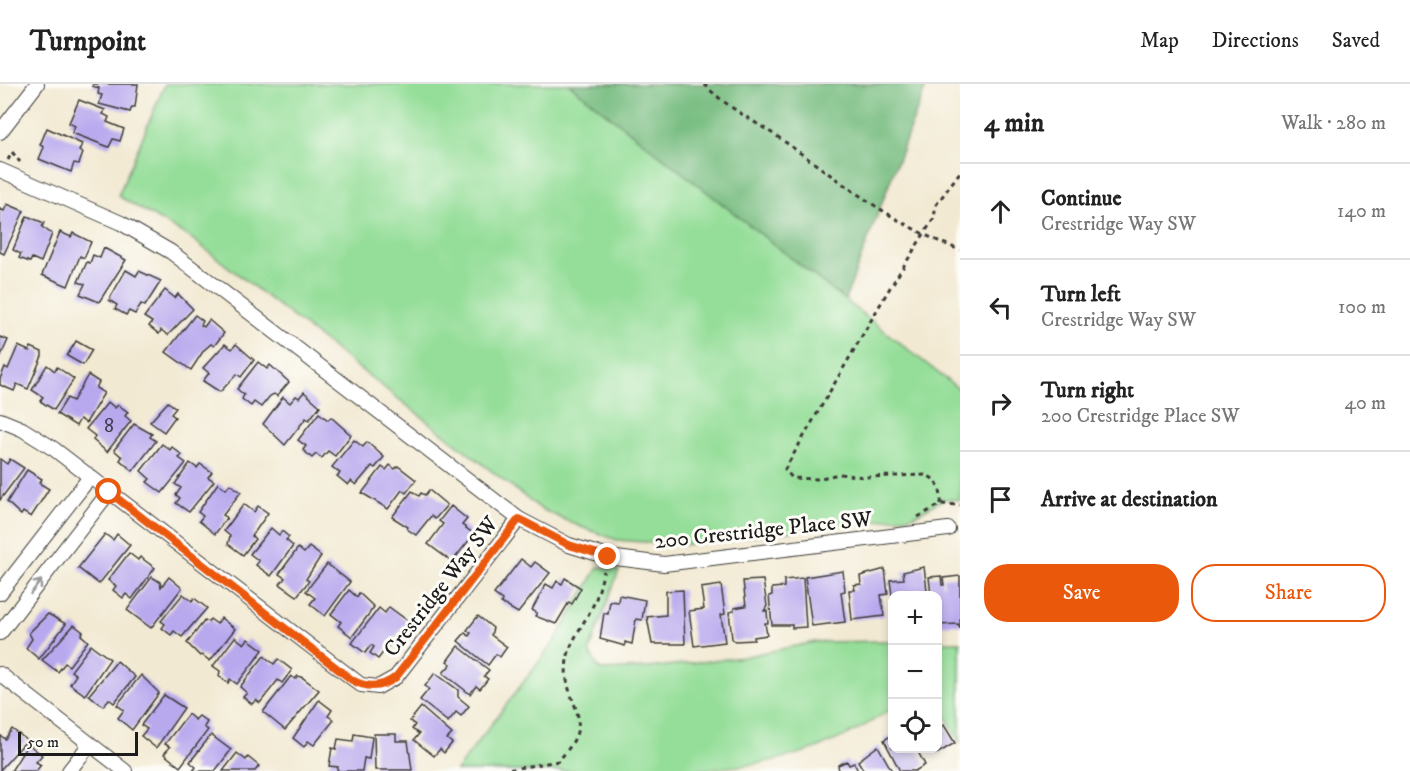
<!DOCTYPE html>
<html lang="en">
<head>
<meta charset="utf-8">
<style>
	:root { --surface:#fff; --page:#f6f6f6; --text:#222; --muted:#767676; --line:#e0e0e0; --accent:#ea580c }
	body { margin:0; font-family:"IM FELL DW Pica",serif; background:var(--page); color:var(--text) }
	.controls { position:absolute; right:18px; bottom:18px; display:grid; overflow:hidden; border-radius:12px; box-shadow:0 3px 9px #0003 }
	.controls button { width:54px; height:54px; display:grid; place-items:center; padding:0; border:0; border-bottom:2px solid var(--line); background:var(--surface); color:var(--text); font:30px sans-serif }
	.scale { position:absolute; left:18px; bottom:15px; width:120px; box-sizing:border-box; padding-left:6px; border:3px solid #1c1c1c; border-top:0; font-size:16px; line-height:21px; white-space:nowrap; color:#1c1c1c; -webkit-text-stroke:4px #fdfcf7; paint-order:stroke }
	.stop { position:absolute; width:18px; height:18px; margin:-14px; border:4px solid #ea580c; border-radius:50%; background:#fff }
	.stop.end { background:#ea580c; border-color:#fff; box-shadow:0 2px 6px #0008 }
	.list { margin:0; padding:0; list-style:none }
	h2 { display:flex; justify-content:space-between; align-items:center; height:78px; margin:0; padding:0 24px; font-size:26px }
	h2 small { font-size:20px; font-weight:400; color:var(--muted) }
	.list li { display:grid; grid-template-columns:39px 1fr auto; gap:18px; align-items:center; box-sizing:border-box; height:96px; padding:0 24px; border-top:2px solid var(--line) }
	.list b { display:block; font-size:22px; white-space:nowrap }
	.list p { margin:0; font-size:20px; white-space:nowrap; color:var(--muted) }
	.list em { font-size:20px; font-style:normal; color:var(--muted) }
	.actions { display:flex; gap:12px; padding:18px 24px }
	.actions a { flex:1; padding:14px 0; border:2px solid var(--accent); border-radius:24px; text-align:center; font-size:21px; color:var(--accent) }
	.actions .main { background:var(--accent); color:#fff }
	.icon { flex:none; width:33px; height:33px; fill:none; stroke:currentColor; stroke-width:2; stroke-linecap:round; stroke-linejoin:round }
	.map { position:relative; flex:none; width:960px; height:687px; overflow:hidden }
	header { display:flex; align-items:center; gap:36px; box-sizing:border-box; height:84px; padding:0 30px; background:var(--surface); border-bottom:2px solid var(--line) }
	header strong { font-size:28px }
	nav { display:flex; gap:33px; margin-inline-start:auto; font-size:21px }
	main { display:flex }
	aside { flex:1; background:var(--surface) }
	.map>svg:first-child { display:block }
	.green { fill:#95de99; stroke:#587d5a; stroke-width:1.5 }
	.forest { fill:#78bd81; stroke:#4a6c4e; stroke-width:1.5 }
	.building { fill:#b8a8ee }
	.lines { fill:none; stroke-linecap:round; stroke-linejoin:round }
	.street-casing { stroke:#3c3b37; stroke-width:16 }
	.path { stroke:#3c3b37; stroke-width:3; stroke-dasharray:4.5 4.5; stroke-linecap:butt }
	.street { stroke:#fff; stroke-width:14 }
	.oneway { stroke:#999 }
	.route { stroke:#ea580c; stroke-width:8 }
	.labels { text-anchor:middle; stroke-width:6; stroke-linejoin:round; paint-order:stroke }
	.number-label { font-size:20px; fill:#433f50 }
	.street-label { font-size:22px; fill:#1c1c1c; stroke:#fdfcf7 }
</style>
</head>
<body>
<header>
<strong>Turnpoint</strong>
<nav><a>Map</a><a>Directions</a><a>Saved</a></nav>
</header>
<main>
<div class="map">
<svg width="960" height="687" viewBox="0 0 960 687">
	<rect width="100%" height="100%" fill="#fdfcf7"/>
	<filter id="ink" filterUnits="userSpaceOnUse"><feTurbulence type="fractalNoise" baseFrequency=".0167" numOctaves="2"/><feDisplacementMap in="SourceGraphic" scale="12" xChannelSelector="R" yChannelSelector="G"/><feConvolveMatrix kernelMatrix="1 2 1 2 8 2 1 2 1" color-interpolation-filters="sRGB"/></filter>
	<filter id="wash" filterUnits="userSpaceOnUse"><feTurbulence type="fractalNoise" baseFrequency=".008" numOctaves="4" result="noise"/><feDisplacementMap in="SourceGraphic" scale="24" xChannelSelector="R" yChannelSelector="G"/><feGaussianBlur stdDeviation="1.35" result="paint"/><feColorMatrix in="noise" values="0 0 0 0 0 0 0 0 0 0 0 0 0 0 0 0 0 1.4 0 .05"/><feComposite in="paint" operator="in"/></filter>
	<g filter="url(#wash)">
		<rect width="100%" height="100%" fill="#f2e9d2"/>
		<g class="green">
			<path d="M165 0H569L960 306V416L944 415 913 432 681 461 617 456 581 443 541 425 507 399 191 154 118 112Z"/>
			<path d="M598 483 619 486 589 568 600 586 649 584 743 573 815 558 892 557V624C805 687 718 687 615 687 562 687 509 687 456 687L557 554Z"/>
			<path d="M938 558H960V659L938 618Z"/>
		</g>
		<path class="forest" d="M569 0H927L845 216Z"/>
		<g id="blocks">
			<g class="building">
				<path d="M93 0H138L135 23H132L130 28 99 20 102 11 98 10 99 4 92 2Z"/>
				<path d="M79 16 105 26 103 30 109 33 107 38 124 45 120 57 113 55 109 63 72 49 75 42 69 39Z"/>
				<path d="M47 44 82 60 79 67 83 69 79 80 74 79 71 88 39 75 44 63 40 61Z"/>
				<path d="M7 120 24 127 4 170 0 168V125L4 127Z"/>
				<path d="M27 132 44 139 42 143 52 150 41 178 32 174 30 178 19 174 21 170 13 166Z"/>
				<path d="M60 148 71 153 73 149 91 158 84 174 80 172 68 202 42 191Z"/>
				<path d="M104 164 126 176 99 218 80 210 85 200 78 198 87 178 90 179 93 171 100 174Z"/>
				<path d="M126 186 136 192 139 187 161 197 145 222 141 220 135 230 129 227 126 231 115 225 117 221 109 216Z"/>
				<path d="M165 206 175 214 178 210 193 225 168 251 161 246 159 250 149 242 152 238 144 233Z"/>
				<path d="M195 231 203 237 201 241 204 243 209 236 224 249 214 262 211 260 204 266 191 286 166 268Z"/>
				<path d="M0 253 8 256 0 274Z"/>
				<path d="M76 257 92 266 83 281 67 272Z"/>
				<path d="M225 260 232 265 236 260 254 276 241 293 237 290 220 308 203 297 209 289 203 284Z"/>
				<path d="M18 262 29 267 31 263 42 268V272L28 305 17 300 14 307 0 301V295L5 283 8 285Z"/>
				<path d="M258 278 267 285 270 281 289 298 277 312 274 310 270 312 261 323 254 318 251 322 242 315 244 311 237 305Z"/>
				<path d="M47 281 55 287 57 283 74 295 54 326 40 317 43 313 32 306Z"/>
				<path d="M88 291 99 298 96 304 104 309 86 339 80 335 76 342 57 330 67 314 73 317Z"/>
				<path d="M304 308 320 322 309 336 306 334 285 361 263 340 283 313 290 319 296 312 299 314Z"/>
				<path d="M108 318 115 324 118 321 128 328 125 332 131 337 107 368 93 356 95 352 86 345Z"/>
				<path d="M168 318 176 324 171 330 175 333 164 348 150 338Z"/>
				<path d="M319 329 328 336 331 333 351 351 335 372 328 367 322 374 316 370 312 374 303 366 306 362 298 356Z"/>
				<path d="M134 340 152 350 150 353 156 357 133 387 120 376 122 373 114 366Z"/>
				<path d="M354 356 363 363 367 358 384 373 375 384 372 382 356 401 351 397 348 401 337 392 340 389 332 383Z"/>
				<path d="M162 360 170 366 172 363 182 371 179 374 186 379 162 409 147 398 150 395 141 387Z"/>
				<path d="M0 375 7 380 10 375 24 384 0 416Z"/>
				<path d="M190 379 197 384 200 380 212 388 208 393 214 397 189 428 176 419 180 414 176 411 181 404 175 400Z"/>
				<path d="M390 381 395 385 398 382 416 396 406 409 402 406 388 425 362 409 382 383 386 386Z"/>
				<path d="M27 386 42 395 39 399 49 405 31 433 23 428 21 431 7 418Z"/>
				<path d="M218 399 226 405 230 400 241 408 223 431 227 434 215 450 199 437 203 432 198 428Z"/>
				<path d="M429 406 447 421 435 435 431 432 416 451 407 445 408 443 392 433 412 407 419 412 421 409 425 411Z"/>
				<path d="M244 420 254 428 258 422 268 429 252 452 255 455 243 471 228 460 230 452 224 447Z"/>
				<path d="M451 422 467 435 462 441 474 450 452 478 428 460 443 440 439 437Z"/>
				<path d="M271 444 279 451 282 447 289 453 286 456 293 462 271 492 256 481 259 477 250 470Z"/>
				<path d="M105 450 113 456 117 450 130 461 99 500 78 484Z"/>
				<path d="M309 463 321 472 306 495 309 497 297 512 280 500 285 494 279 490 298 464 304 469Z"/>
				<path d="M129 469 138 476 140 473 155 484 132 515 126 510 123 514 113 506 116 502 108 496Z"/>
				<path d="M521 475 531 483 535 478 550 489 518 529 501 519 502 516 494 510Z"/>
				<path d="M327 480 350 498 325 532 310 520 315 514 306 507Z"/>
				<path d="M924 483 927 506 923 507V512H892L890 496 904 495 903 488Z"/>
				<path d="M885 485 888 510 881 511 884 532 852 536 849 506H855L854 501 861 500 860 492Z"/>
				<path d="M843 487 845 507 841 508 845 538 812 542 805 493Z"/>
				<path d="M941 492 942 501H944L943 494 960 492V545L958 540 938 541V512H931L929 493Z"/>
				<path d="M152 493 160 498 161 503 169 493 182 504 151 544 127 526Z"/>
				<path d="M565 494 581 504 572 520 569 518 556 540 535 532 537 529 532 526 546 500 553 504 557 497 562 500Z"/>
				<path d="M803 494 806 543 792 544V541H772L769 512 772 511V504L784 503V496Z"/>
				<path d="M763 496 767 522 764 527H767L768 539H765L767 551 754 553V556L735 557 732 555 729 528 734 527V524L746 522 743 497Z"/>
				<path d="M721 501 725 530 721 531 725 558 694 562 689 527 704 525 701 504Z"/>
				<path d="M349 506 357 513 359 509 374 523 352 553 338 542 341 538 331 530Z"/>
				<path d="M683 506 685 560H652L647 533 666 531V507Z"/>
				<path d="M183 510 192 517 194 514 207 524 182 553 174 547 171 551 162 544 165 540 161 537Z"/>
				<path d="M619 511 645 516 642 536 636 535 632 560 625 558V562L600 555 604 529 608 530 610 517 618 518Z"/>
				<path d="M389 523 408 537 378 575 370 569 374 563 371 561 365 569 352 559 379 524 385 529Z"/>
				<path d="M48 530 66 540 39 575 26 564 32 555 29 549Z"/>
				<path d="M478 532 493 544 491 551 507 563 500 573 496 570 488 581 458 557 465 549 469 552 471 549 467 546Z"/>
				<path d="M221 534 235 545 210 577 202 571 200 572 187 559 205 536 208 538 210 535 217 540Z"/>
				<path d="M74 541 83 548 81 551 88 557 69 582 65 579 58 588 42 576Z"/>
				<path d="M235 553 244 560 248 555 263 566 237 600 230 595 228 599 219 592 220 587 213 582Z"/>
				<path d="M91 561 110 575 85 611 70 600 76 591 71 587Z"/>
				<path d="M458 562 489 586 484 592 488 595 480 605 476 602 470 610 443 589 451 580 447 577Z"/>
				<path d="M264 572 274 580 278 575 292 586 282 599 278 596 260 619 256 616 252 620 243 613 247 609 240 603Z"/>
				<path d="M117 577 135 593 114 619 109 615 103 622 89 611Z"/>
				<path d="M435 589 458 606V613L469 622 461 632 456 628 448 638 420 616 429 605 425 602Z"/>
				<path d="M141 591 159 609 132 646 118 634 124 626 117 621Z"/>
				<path d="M291 592 295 595 298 592 303 594 319 606 285 646 263 628Z"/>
				<path d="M164 611 184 624 156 664 141 652 147 645 141 641Z"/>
				<path d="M319 616 332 626 328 632 334 636 314 661 308 657 304 663 293 654Z"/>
				<path d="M421 623 452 650 447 655 452 659 444 669 440 665 434 672 414 656 419 650 412 645 415 641 410 637Z"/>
				<path d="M188 630 195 636 199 632 207 638 204 643 208 646 180 683 164 670 170 663 165 660Z"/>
				<path d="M938 640 940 644 944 641 955 659 938 669 933 670 930 665 924 668 922 664H938Z"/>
				<path d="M12 645 27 656 0 686V651L5 655Z"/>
				<path d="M354 650 372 653 369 675 364 674 362 687H337L338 683 329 682 332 664 336 665 338 655 353 657Z"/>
				<path d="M374 650H396V657H408L412 686H375Z"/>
				<path d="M211 651 231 666 215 687H193L196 683 190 678Z"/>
				<path d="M892 651V664H916L925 681 915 687H900L884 656Z"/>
				<path d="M28 660 42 671 36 678 41 681 36 687H11Z"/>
				<path d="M878 662 892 687H864L858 677Z"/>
				<path d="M237 669 246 676 248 673 259 682 255 687H223Z"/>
				<path d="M847 677 849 681 854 679 858 687H839L838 681Z"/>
			</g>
		</g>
	</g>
	<g filter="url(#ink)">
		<use href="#blocks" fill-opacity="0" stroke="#3c3b37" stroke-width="1.5"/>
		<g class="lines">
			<g class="street-casing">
				<g id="street">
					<path d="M0 48 37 0"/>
					<path d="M0 86 121 139 171 168 519 435 396 593 378 603 361 601 54 365 22 345 0 336"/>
					<path d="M519 435 569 461 608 473 664 480 948 445"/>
					<path d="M0 509 90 393"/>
					<path d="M0 549 109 408"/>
					<path d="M0 590 125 687"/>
					<path d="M69 687 90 660"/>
				</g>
			</g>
			<g class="path">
				<path d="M704 0C725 22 752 36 778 53 836 94 893 141 960 166"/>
				<path d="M8 76 12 68 20 78"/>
				<path d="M941 420C942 408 938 394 925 391L865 393 839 390 817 395 792 394 785 385 888 207 934 134 936 121 960 88"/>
				<path d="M918 433 941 420 960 421"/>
				<path d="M501 687 558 677C602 631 560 621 567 576 570 556 587 536 595 517 599 508 601 497 604 487"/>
			</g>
			<use href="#street" class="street"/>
		</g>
		<defs><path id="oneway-shaft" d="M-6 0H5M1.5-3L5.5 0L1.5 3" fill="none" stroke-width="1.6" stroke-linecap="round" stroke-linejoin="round" transform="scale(1.5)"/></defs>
		<use class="oneway" href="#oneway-shaft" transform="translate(36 503) rotate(-52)"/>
	</g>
	<g class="lines" filter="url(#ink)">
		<path class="route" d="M109 408 352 596C368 605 382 604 396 593L519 435 569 461 608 473"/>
	</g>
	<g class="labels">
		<g class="number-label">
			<text x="109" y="348">8</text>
		</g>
		<g class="street-label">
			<text transform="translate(763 445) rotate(-6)" y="8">200 Crestridge Place SW</text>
			<text transform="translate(440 502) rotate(-52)" y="8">Crestridge Way SW</text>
		</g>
	</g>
</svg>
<div class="controls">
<button>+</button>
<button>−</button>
<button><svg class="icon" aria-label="locate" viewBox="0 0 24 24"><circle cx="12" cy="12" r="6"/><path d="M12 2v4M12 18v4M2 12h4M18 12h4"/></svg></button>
</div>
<div class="scale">50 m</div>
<div class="stop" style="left:109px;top:408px"></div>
<div class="stop end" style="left:608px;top:473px"></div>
</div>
<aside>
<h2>4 min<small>Walk · 280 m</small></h2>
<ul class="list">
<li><svg class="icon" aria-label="ahead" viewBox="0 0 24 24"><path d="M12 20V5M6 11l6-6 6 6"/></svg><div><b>Continue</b><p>Crestridge Way SW</p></div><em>140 m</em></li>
<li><svg class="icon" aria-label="left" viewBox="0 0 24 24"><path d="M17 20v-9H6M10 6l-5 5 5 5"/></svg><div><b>Turn left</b><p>Crestridge Way SW</p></div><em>100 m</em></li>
<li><svg class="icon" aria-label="right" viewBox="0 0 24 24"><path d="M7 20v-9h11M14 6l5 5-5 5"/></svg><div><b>Turn right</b><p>200 Crestridge Place SW</p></div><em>40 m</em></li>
<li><svg class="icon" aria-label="arrive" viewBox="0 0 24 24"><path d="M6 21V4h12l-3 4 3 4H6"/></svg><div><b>Arrive at destination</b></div></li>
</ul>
<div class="actions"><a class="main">Save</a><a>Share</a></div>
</aside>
</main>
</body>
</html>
